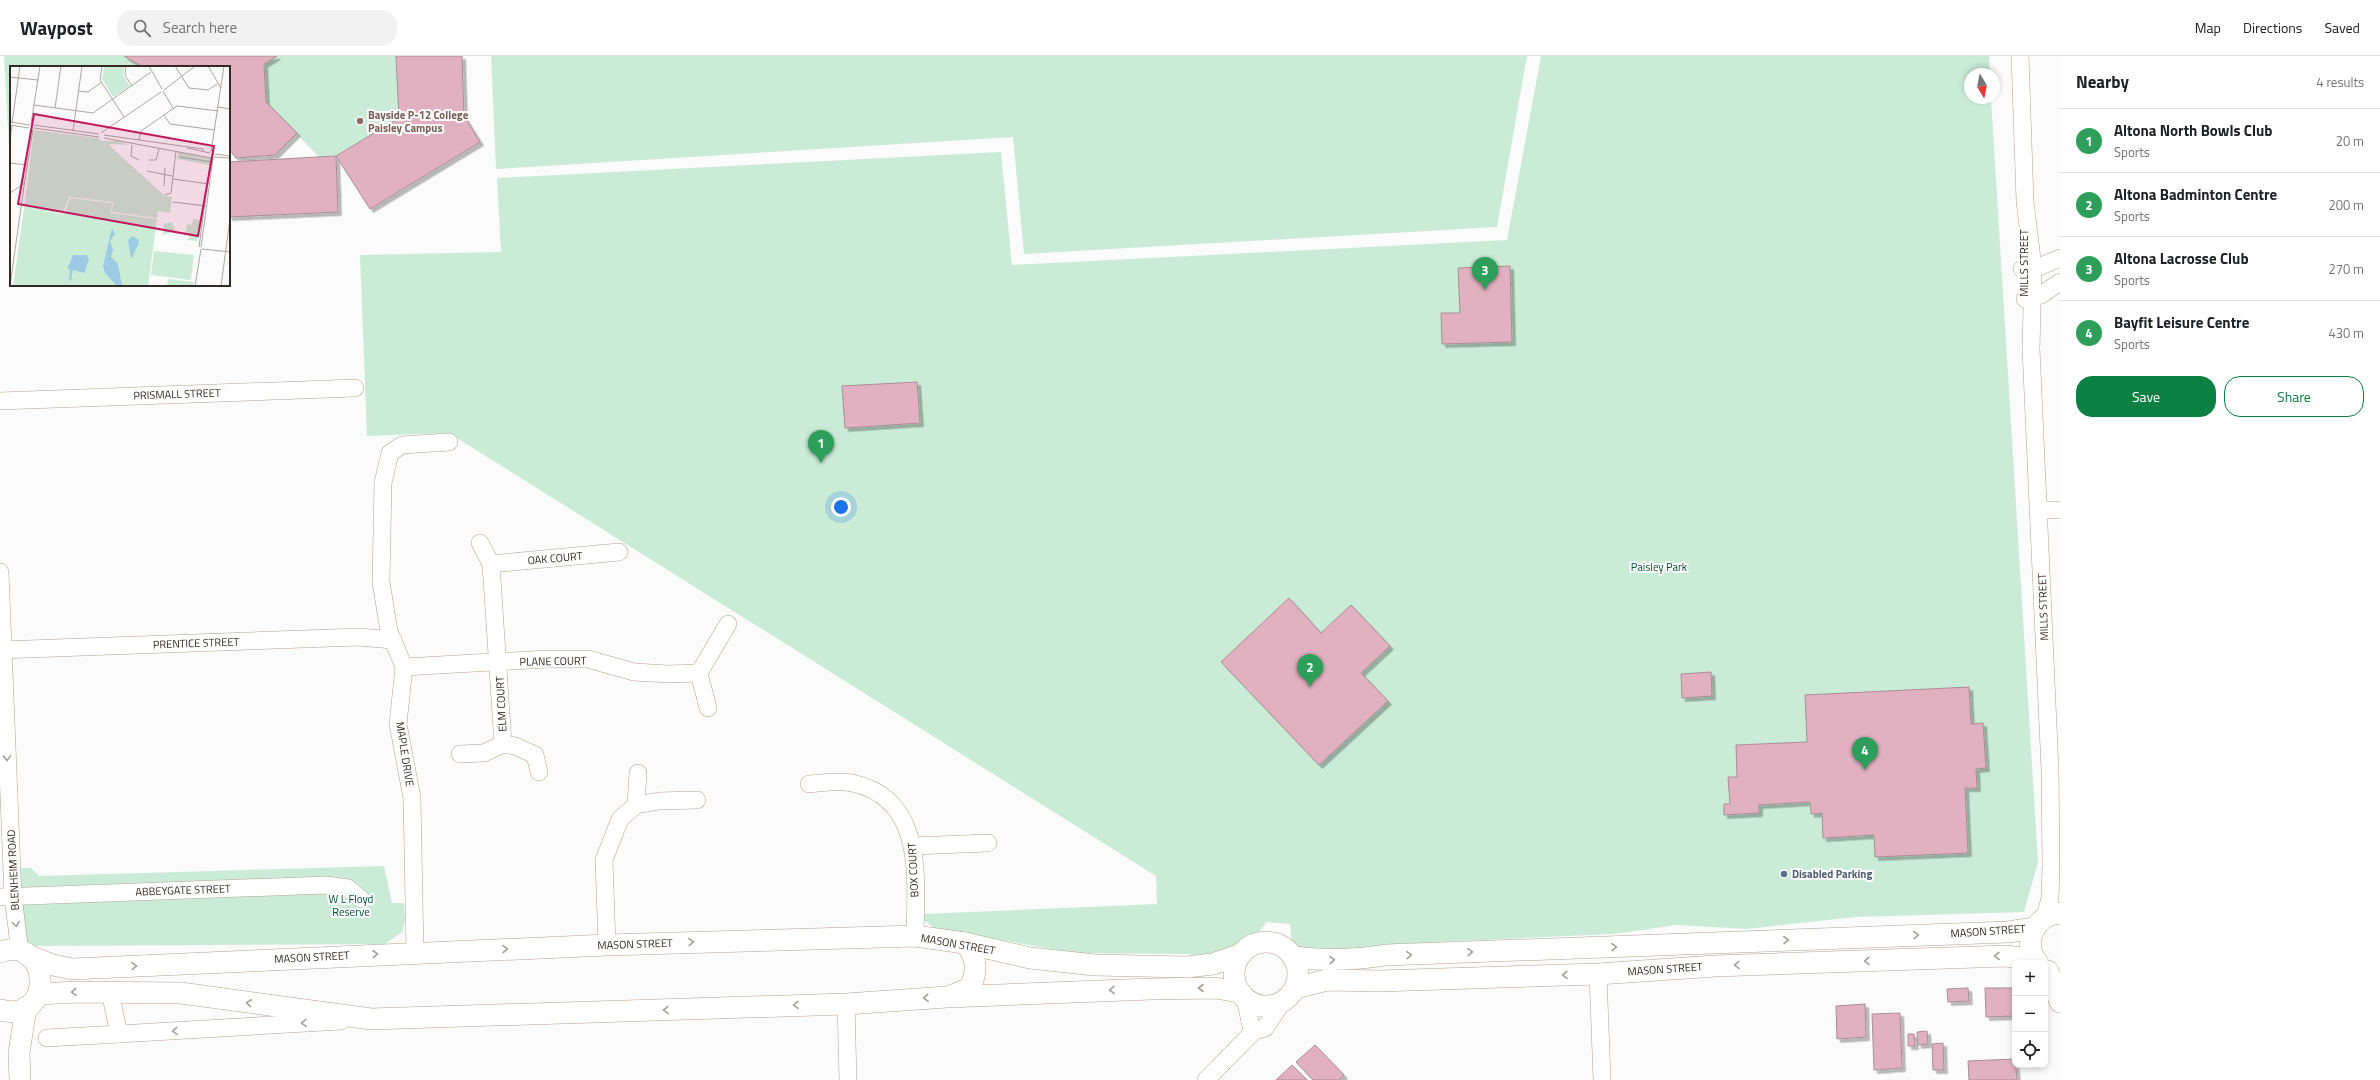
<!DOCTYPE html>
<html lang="en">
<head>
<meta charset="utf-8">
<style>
	:root { --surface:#fff; --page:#f2f2f2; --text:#202124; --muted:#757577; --line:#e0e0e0; --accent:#0b8043 }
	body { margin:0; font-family:"Titillium Web",sans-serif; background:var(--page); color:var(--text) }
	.controls { position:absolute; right:12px; bottom:12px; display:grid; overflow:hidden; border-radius:8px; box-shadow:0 2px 6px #0003 }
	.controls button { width:36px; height:36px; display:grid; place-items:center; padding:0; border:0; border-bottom:1px solid var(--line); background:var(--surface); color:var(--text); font:20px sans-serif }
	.compass { position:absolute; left:1964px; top:12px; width:36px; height:36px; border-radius:50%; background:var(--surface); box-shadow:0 2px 6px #0003; rotate:170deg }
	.you { position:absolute; left:841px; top:451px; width:14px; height:14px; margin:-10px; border:3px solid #fff; border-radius:50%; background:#1a73e8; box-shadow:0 0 0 6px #1a73e833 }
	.badge { display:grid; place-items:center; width:26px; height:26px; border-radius:50%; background:var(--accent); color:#fff; font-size:13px; font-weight:700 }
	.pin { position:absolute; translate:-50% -33px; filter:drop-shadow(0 1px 2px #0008) }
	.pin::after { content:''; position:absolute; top:21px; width:14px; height:12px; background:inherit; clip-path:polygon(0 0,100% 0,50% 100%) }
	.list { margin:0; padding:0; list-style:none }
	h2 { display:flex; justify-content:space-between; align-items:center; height:52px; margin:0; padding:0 16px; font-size:17px }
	h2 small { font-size:13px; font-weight:400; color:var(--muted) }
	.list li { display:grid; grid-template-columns:26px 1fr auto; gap:12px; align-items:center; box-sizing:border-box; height:64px; padding:0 16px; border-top:1px solid var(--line) }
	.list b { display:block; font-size:15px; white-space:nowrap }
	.list p { margin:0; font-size:13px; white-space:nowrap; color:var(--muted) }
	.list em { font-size:13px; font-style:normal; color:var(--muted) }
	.actions { display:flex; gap:8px; padding:12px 16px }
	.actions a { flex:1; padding:9px 0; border:1px solid var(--accent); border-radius:16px; text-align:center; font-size:14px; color:var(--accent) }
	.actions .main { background:var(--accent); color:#fff }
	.icon { flex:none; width:22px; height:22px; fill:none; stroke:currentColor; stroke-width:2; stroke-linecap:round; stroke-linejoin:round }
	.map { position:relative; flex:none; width:2060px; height:1024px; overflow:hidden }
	header { display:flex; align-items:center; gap:24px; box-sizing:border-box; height:56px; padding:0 20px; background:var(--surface); border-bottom:1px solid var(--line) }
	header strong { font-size:19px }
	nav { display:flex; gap:22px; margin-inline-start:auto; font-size:14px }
	.search { width:280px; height:36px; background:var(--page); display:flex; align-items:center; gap:10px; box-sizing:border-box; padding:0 14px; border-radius:16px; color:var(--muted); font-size:15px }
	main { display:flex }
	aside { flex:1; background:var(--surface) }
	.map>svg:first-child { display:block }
	.green { fill:#caecd7 }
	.building { fill:#e1b1c1; stroke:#aa8d96; filter:url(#shadow) }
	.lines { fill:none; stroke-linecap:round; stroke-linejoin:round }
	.minor-casing { stroke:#b5a08d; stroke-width:18 }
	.tertiary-casing { stroke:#b5a08d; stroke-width:22 }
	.minor { stroke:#fff; stroke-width:17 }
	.tertiary { stroke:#fff; stroke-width:21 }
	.oneway { stroke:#a39f9c }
	.education-dot { fill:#8d6e63; stroke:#fff; stroke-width:1.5 }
	.service-dot { fill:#5c6f8a; stroke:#fff; stroke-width:1.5 }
	.labels { text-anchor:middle; stroke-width:4; stroke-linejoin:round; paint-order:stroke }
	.education-label { font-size:11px; font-weight:bold; fill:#785e54; stroke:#fff; text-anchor:start }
	.street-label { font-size:11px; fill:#332a23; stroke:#fff }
	.park-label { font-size:11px; fill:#00502f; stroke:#fff }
	.service-label { font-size:11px; font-weight:bold; fill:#4e5e75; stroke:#fff; text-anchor:start }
	.inset-road { fill:none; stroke:#aba7a5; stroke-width:1 }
	.view { fill:#c2185b; fill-opacity:0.15; stroke:#c2185b; stroke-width:2 }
	.inset-edge { fill:none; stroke:#332a23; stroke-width:2 }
</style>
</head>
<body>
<header>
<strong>Waypost</strong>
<div class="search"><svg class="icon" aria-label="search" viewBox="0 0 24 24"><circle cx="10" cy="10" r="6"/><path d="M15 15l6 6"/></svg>Search here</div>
<nav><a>Map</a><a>Directions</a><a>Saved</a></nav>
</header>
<main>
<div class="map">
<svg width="2060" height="1024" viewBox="0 0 2060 1024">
	<defs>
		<filter id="shadow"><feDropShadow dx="3.5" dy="3.5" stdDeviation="0" flood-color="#0004"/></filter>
	</defs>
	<rect width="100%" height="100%" fill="#fbfbfb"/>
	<g class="green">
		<path d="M4 0H124L143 11H11V125Z"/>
		<path d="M277 0H396L399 62 336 100 319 101 266 46 264 8Z"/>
		<path d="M491 0H1527L1497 171 1024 198 1013 81 496 113Z"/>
		<path d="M1541 0H1989L1990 18H1970V42H1991L2038 806 2024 856 1856 861 1747 873 1677 869 1614 878 1439 886 1429 892 1300 894 1292 888 1290 868 1267 866C1245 894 1224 897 1192 906L1191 898 1073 897 934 872 924 864 923 858 1157 848 1156 820 449 377 367 380 360 199 501 196 497 122 1001 96 1012 209 1507 184Z"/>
		<path d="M384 810 392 847H404L405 864 402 876 385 888 34 890 22 885 18 812H31L39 820Z"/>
	</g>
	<g class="building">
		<path d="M124 0H277L264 8 266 46 297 77 275 99 236 102 229 93V11H143Z"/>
		<path d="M396 0H462L464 60 480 86 370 153 336 100 399 62Z"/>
		<path d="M336 100 338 156 229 161V106Z"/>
		<path d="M1510 210 1512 286 1442 288 1441 257H1460L1458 212Z"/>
		<path d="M917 326 920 367 845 372 842 330Z"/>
		<path d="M1289 542 1321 577 1351 549 1390 590 1361 617 1388 645 1319 709 1221 606Z"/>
		<path d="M1711 616 1712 640 1682 642 1681 618Z"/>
		<path d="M1969 631 1971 668 1983 667 1986 712 1976 713 1977 732H1965L1968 797 1875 801 1874 779 1823 782 1822 757 1811 758 1810 746 1759 749V757L1724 759V748H1730L1728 721H1737L1736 689 1807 686 1805 639Z"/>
		<path d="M1968 932 1969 945 1948 946 1947 933Z"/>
		<path d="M1985 932H2015V960L1986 961Z"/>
		<path d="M1865 948 1866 981 1837 983 1836 950Z"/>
		<path d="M1900 957 1902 1012 1874 1014 1872 958Z"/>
		<path d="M1927 975 1928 988 1918 989 1917 976Z"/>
		<path d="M1908 978H1914L1915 990H1908Z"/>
		<path d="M1943 987 1944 1014H1933L1932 988Z"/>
		<path d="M1315 989 1344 1019 1339 1024H1313L1296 1006Z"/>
		<path d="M2015 1003 2017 1024H1969L1968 1005Z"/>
		<path d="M1292 1009 1307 1024H1276Z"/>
	</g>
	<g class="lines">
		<g class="minor-casing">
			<g id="minor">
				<path d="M2020 0 2025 145 2033 212 2031 293 2050 714 2051 810 2050 842 2045 861"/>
				<path d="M2022 213 2039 211 2060 202"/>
				<path d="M2025 243 2041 239 2060 226"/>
				<path d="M0 345 355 332"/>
				<path d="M2039 454H2060"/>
				<path d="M480 487 491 508 503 688"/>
				<path d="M491 508 619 496"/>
				<path d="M0 516 13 841 20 896"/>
				<path d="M0 594 359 581 393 584"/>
				<path d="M404 611 548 603H588L634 616 669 618 699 617"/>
				<path d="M708 652 699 617 728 568"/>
				<path d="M460 698 484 697 503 688 515 690 535 699 539 716"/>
				<path d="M809 728C822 727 839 724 852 727 925 742 916 822 915 880"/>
				<path d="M636 749 638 717"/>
				<path d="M913 790 988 787"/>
				<path d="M0 841 326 829 348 832 361 843"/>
				<path d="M607 889 604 804 620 763 636 749 659 745 697 744"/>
				<path d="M415 896 412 742 398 668 404 611 389 575 381 526 383 427 390 397 402 389 449 386"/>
				<path d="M1598 918 1602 1024"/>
				<path d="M110 936 119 978 341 965"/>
				<path d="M1245 942 1251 970 1254 975"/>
				<path d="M846 948 848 1024"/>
				<path d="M47 982 119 978"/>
				<path d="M1206 1024 1254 975 1265 972 1283 945"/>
			</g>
		</g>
		<g class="tertiary-casing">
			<g id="tertiary">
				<circle cx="1266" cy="918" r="32"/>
				<path d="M0 896C51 878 56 969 0 954"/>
				<path d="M27 899 53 909 72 913 607 889 915 880 965 887 1030 902 1095 909 1187 911 1213 908 1242 898"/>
				<path d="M1293 901C1324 905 1355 904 1386 899L2008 876 2035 872"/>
				<path d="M2038 907C2021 887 2035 859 2060 857"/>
				<path d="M2048 915 2060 946"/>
				<path d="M1295 932 1327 924 1379 925 1598 918 1715 910 2006 900 2035 904"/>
				<path d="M38 938 77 936 181 937 371 963 846 948 947 941 1151 933 1215 932 1240 936"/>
				<path d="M951 940 970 932C978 914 977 902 965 887"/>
				<path d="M20 1024 19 997 26 951"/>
			</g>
		</g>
		<use href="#minor" class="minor"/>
		<use href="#tertiary" class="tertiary"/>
	</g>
	<defs><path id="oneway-chevron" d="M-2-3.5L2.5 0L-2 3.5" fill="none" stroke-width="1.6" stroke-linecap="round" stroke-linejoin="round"/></defs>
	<g class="oneway">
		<use href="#oneway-chevron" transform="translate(7 702) rotate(88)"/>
		<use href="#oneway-chevron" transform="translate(16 868) rotate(82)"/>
		<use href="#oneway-chevron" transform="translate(1916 879) rotate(-2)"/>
		<use href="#oneway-chevron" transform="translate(1786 884) rotate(-2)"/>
		<use href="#oneway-chevron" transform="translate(691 886) rotate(-2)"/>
		<use href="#oneway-chevron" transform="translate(1614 891) rotate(-2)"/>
		<use href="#oneway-chevron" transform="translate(505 893) rotate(-2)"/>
		<use href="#oneway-chevron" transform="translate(1470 896) rotate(-2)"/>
		<use href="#oneway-chevron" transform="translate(375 898) rotate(-3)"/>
		<use href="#oneway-chevron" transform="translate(1409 899) rotate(-2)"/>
		<use href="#oneway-chevron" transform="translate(1997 900) rotate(178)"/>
		<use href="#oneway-chevron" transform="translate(1332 904) rotate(-1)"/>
		<use href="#oneway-chevron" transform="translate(1867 905) rotate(178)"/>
		<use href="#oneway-chevron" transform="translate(1737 909) rotate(178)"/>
		<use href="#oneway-chevron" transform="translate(134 910) rotate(-3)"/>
		<use href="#oneway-chevron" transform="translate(1565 919) rotate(178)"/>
		<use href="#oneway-chevron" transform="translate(1201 932) rotate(180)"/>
		<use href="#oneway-chevron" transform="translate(1112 934) rotate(178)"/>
		<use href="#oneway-chevron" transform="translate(74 936) rotate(177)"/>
		<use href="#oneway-chevron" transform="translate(926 942) rotate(176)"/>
		<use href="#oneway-chevron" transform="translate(249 947) rotate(-172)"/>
		<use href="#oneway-chevron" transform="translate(796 949) rotate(178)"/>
		<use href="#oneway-chevron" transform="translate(666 954) rotate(178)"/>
		<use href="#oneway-chevron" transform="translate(304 967) rotate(177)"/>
		<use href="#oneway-chevron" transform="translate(175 975) rotate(177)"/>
	</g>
	<circle class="education-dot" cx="360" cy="65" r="4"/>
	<circle class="service-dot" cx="1784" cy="818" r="4"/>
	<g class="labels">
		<g class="education-label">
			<text x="368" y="63">Bayside P-12 College<tspan x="368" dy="13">Paisley Campus</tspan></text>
		</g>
		<g class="street-label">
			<text transform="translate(2024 207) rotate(-90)" y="4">MILLS STREET</text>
			<text transform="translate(177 338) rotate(-2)" y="4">PRISMALL STREET</text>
			<text transform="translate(555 502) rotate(-5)" y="4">OAK COURT</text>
			<text transform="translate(2043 551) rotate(-92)" y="4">MILLS STREET</text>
			<text transform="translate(196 587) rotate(-2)" y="4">PRENTICE STREET</text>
			<text transform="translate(553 605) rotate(-1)" y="4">PLANE COURT</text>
			<text transform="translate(501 648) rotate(-93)" y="4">ELM COURT</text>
			<text transform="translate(405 698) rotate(81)" y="4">MAPLE DRIVE</text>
			<text transform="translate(13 814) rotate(-93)" y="4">BLENHEIM ROAD</text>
			<text transform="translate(913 814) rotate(-93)" y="4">BOX COURT</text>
			<text transform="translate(183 834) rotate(-2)" y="4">ABBEYGATE STREET</text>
			<text transform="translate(1988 875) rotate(-4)" y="4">MASON STREET</text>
			<text transform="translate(635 888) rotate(-2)" y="4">MASON STREET</text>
			<text transform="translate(958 888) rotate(10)" y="4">MASON STREET</text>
			<text transform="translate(312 901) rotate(-3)" y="4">MASON STREET</text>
			<text transform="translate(1665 913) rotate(-4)" y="4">MASON STREET</text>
		</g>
		<g class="park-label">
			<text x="1659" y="515">Paisley Park</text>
			<text x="351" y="847">W L Floyd<tspan x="351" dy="13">Reserve</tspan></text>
		</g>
		<g class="service-label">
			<text x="1792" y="822">Disabled Parking</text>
		</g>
	</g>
	<g transform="translate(10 10)">
		<rect width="220" height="220" fill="#fbfbfb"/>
		<path d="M94 0H115L113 9 120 20 103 31 92 13ZM24 64 88 72 91 75H108L120 79 100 78V80L155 130 162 131 160 147 148 145 147 152 102 146 103 136 59 131 53 147 14 143ZM168 86 200 92 199 99 167 93ZM60 132 102 137 101 147 147 153 138 220H3L14 143 54 148ZM183 153 190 154 187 175 177 174 180 170 176 167 177 158 182 159ZM162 156 165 165 153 169 154 158ZM144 185 184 189 181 214 141 209ZM158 213 184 216 183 220H157Z" fill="#caecd7"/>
		<path d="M102 162 105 168 100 175 103 184 101 191 108 198 112 220H107L95 207 93 200ZM122 170 129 174 128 179 121 193 118 174ZM63 189H77L79 194 74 207 63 204 61 215 59 214 60 204 56 200 58 201Z" fill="#9dcbe3"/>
		<path class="inset-road" d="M92 0 90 14 114 51M116 0 115 9 122 20M139 0 152 23M165 0 179 22 198 24 207 18M198 0 211 22M0 11 28 14M154 24 185 0M68 25 78 26 92 16M153 25 163 42M24 39 83 47 141 6M208 41 220 43M45 42 51 0M154 49 160 58 205 64M0 56 20 59M2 57 10 0M21 58 30 0M0 59 19 62M24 59 89 68M24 62 89 71M63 65 72 0M91 67 151 26M94 69 193 83V86M94 72 201 92 204 88M0 74 2 59M129 74 131 65 167 40 208 45M122 79 121 90 129 94M177 82 200 87M201 86 214 0M205 88 220 90M170 91 202 96M204 91 220 92M139 94H146L149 83M0 97 17 99M137 105 162 110M163 113 199 118M15 114 23 63M154 120 155 102M0 127 15 117M155 129 161 127 166 85M163 136 196 140M189 181 201 91M191 181 203 92M192 183 220 186M0 220 15 113M185 220 191 183M211 220 220 153"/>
		<path class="view" d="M24 48 204 80 188 170 8 138Z"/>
		<rect width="220" height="220" class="inset-edge"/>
	</g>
</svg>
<div class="controls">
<button>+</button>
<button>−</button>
<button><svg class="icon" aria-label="locate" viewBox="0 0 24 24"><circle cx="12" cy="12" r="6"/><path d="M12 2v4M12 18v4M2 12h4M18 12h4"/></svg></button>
</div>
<svg class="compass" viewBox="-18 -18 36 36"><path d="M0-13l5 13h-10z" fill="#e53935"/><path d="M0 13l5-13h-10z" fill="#757577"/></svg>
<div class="you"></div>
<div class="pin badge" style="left:821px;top:407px;background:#2e9e5b">1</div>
<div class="pin badge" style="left:1310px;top:631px;background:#2e9e5b">2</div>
<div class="pin badge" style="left:1485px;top:234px;background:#2e9e5b">3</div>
<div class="pin badge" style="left:1865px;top:714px;background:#2e9e5b">4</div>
</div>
<aside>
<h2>Nearby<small>4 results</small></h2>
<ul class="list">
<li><span class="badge" style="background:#2e9e5b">1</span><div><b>Altona North Bowls Club</b><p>Sports</p></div><em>20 m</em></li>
<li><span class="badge" style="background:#2e9e5b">2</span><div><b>Altona Badminton Centre</b><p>Sports</p></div><em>200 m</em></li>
<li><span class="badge" style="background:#2e9e5b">3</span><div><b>Altona Lacrosse Club</b><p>Sports</p></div><em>270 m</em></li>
<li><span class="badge" style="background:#2e9e5b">4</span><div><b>Bayfit Leisure Centre</b><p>Sports</p></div><em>430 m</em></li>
</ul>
<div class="actions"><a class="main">Save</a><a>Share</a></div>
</aside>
</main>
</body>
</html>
